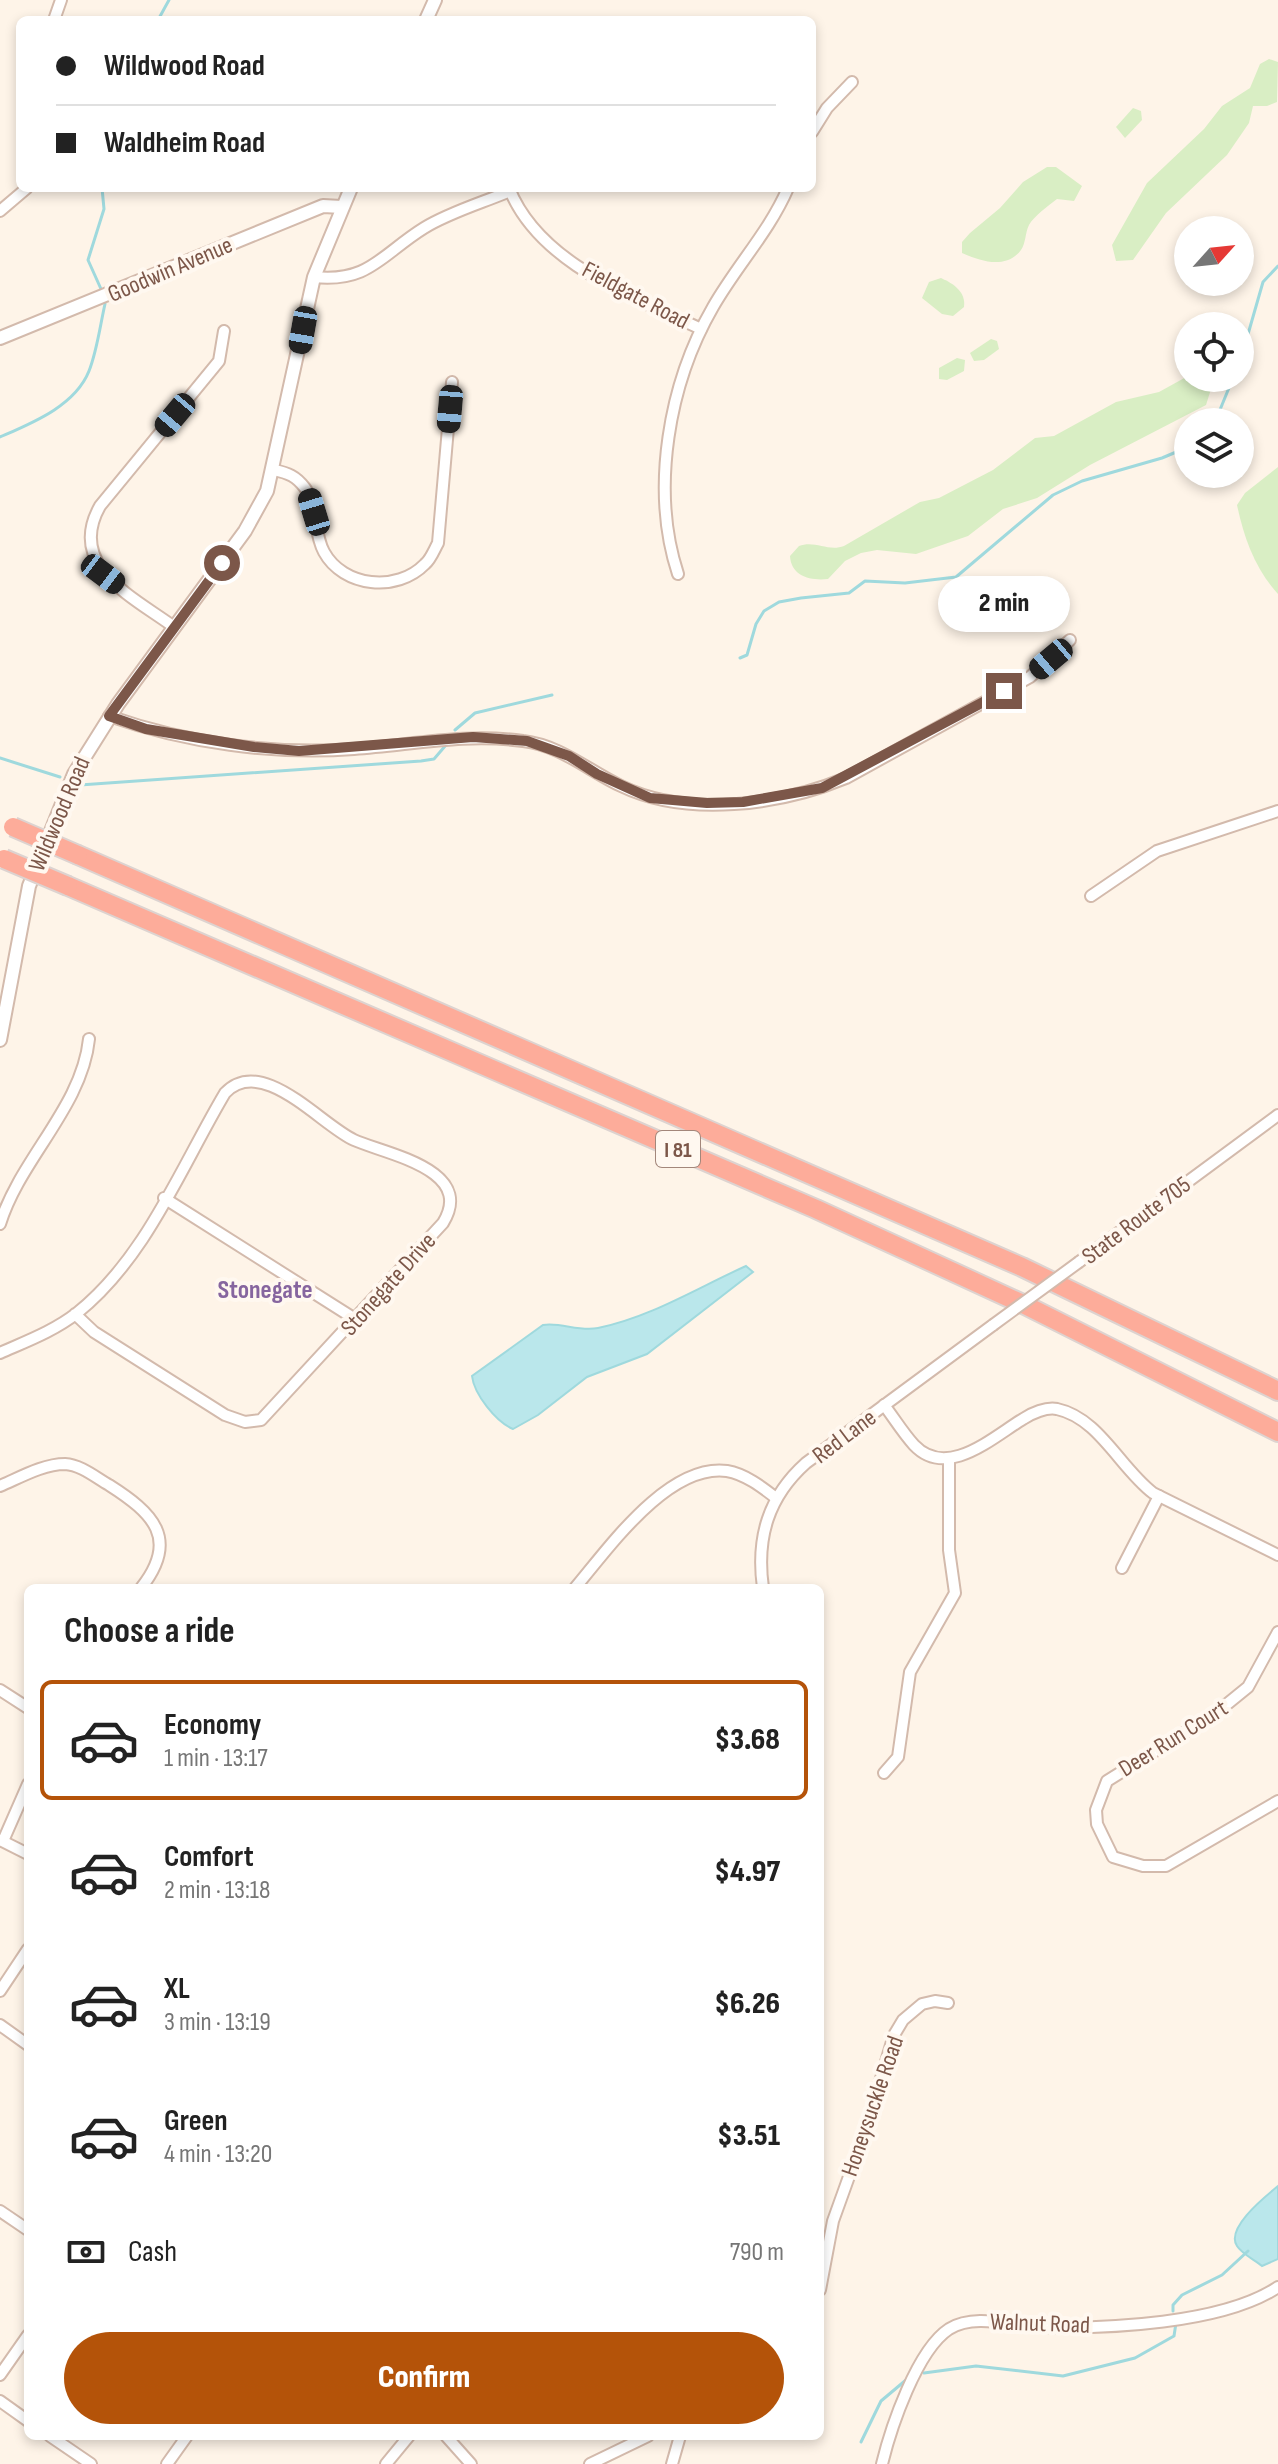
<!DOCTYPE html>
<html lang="en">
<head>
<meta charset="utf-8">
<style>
	:root { --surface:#fff; --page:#f2f2f2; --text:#222; --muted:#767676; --line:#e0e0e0; --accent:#b45309 }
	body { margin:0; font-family:"Sofia Sans Condensed",sans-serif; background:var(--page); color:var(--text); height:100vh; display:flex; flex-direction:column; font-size:30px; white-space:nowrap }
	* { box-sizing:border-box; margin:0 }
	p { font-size:26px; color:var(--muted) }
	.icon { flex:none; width:44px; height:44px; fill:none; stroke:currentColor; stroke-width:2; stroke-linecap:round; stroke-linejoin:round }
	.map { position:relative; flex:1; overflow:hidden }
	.details { position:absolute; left:24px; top:1584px; width:800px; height:856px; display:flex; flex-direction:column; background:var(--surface); border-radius:12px; box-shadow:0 4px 12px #0003 }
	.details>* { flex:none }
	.guide { position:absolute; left:16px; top:16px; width:800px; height:176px; border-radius:12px; box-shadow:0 4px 12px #0003; display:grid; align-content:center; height:176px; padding:0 40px; background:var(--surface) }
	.needle { width:52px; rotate:63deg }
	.controls { position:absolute; left:1174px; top:216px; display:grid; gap:16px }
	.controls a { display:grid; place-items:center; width:80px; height:80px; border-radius:50%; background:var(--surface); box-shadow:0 4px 12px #0003; font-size:40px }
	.end { position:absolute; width:36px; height:36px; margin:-18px; border:10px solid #7c5749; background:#fff; box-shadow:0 0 0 4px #fff }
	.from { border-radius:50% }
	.bubble { position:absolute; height:56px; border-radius:28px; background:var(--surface); box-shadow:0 4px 12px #0003; font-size:26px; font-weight:800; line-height:56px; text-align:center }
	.car { position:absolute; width:24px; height:48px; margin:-24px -12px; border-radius:10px; box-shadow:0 0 6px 2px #0007; background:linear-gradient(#222 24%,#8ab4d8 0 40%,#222 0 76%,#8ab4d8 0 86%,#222 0) }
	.guide b { display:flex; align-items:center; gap:28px; height:76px; font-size:30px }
	.guide b+b { border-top:2px solid var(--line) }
	.guide i { width:20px; height:20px; background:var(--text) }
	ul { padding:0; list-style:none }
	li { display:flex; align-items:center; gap:24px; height:120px; margin:0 16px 12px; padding:0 24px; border:4px solid transparent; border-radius:12px }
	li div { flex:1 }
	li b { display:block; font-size:30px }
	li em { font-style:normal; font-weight:800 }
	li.active { border-color:var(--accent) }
	li>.icon { width:72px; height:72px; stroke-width:1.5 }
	h2 { padding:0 40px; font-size:36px; line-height:96px }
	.pay { display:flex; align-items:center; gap:20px; height:88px; padding:0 40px; font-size:30px }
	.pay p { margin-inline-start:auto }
	.primary-button { display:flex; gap:16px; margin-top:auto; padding:16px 40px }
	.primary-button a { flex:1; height:92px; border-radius:48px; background:var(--accent); color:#fff; font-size:32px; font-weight:800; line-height:92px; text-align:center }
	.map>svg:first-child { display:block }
	.green { fill:#d9eec4 }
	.water { fill:#bae7eb; stroke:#9fd9dd; stroke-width:2 }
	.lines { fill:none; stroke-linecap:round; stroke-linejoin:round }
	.stream { stroke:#9fd9dd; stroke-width:3 }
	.minor-casing { stroke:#d3baac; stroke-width:14 }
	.tertiary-casing { stroke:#d3baac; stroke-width:16 }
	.motorway-casing { stroke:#ddd3d0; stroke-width:22 }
	.minor { stroke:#fff; stroke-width:10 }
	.tertiary { stroke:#fff; stroke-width:12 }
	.motorway { stroke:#fdac9a; stroke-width:18 }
	.minor-bridge-casing { stroke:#d3baac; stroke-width:14; stroke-linecap:butt }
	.motorway-bridge-casing { stroke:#ddd3d0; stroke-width:22; stroke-linecap:butt }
	.minor-bridge { stroke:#fff; stroke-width:10 }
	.motorway-bridge { stroke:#fdac9a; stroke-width:18 }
	.route { stroke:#7c5749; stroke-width:10 }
	.labels { text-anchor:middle; stroke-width:8; stroke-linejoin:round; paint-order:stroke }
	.shield { fill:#fff8f0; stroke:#a3877b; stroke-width:2 }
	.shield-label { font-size:22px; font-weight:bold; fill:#7c5749 }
	.street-label { font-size:24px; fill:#7c5749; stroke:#fff8f0 }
	.neighbourhood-label { font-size:26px; font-weight:bold; fill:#86659f; stroke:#fff8f0 }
</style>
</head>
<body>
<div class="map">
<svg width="1278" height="2464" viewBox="0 0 1278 2464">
	<rect width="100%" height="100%" fill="#fef4e8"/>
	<g class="green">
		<polygon points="1269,59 1278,62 1277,102 1267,106 1253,106 1249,123 1227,155 1166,213 1133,260 1116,261 1112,245 1147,183 1204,129 1222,106 1250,88 1260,64"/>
		<polygon points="1133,108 1141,111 1142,120 1125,138 1116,127"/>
		<path d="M1047,167H1056L1082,186L1074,201L1057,199C1048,206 1034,216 1029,225C1025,233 1026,243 1021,250C1006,270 980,261 962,253V242L970,233L1000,208L1023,182Z"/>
		<path d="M941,278C954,284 966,292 964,307L953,316L942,314L922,298L929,282Z"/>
		<polygon points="991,339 997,341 999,349 984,360 974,361 970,353"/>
		<polygon points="957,358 965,360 964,371 947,380 939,379 939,368"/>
		<path d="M1188,376L1206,378L1211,389L1206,405L1090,465L1037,498L1003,509L968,536L916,554L877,550L861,553L845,561L828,579C810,581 791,576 790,556L799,546C815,540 828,552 844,546L920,502L939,498L993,470L1035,438L1054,436L1116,402L1159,392Z"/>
		<path d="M1278,467V594C1255,569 1244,538 1237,505L1245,493Z"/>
	</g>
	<g class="water">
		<path d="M746,1266L753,1272L647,1354L587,1377L538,1415L513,1429C496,1422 474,1394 472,1376L543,1325C561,1322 579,1332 598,1328C651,1317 697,1288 746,1266Z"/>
		<path d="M1278,2186V2259L1262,2266C1255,2260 1242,2254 1237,2246C1225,2228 1266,2196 1278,2186Z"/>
	</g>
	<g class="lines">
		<g class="stream">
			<polyline points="158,20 169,0"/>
			<polyline points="101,289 88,260 104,209 102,188"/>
			<polyline points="1240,362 1263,282 1278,266"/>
			<polyline points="1215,422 1233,378"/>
			<path d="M0,437C32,423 75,406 89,371C97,351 100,326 105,304"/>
			<polyline points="740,658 747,655 756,624 764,611 779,602 801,598 849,593 865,581 905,583 956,577 1053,495 1082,481 1162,458 1188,447"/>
			<polyline points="455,730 475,713 552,695"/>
			<polyline points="0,758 60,777"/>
			<polyline points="80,785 421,761 434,759 446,745"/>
			<polyline points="1173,2311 1173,2305 1182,2295 1222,2275 1248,2251"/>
			<polyline points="924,2373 976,2366 1063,2376 1135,2358 1174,2336 1176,2323"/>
			<polyline points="861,2442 881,2401 906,2380"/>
		</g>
		<defs>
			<g id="minor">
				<polyline points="54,20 61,0"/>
				<polyline points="812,132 827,108 852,82"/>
				<path d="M509,188C539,264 634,297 701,329"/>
				<polyline points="0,211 27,188"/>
				<path d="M314,277C369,283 382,254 424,228C450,212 482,203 510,191"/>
				<path d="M274,470C288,473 296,476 305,488C318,506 313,532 324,552C343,587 397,593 425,564C431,559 434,550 438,543L452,382"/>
				<path d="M678,574C650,489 669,383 713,307C737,265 769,232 788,188"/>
				<path d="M174,627C133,597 66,566 100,506L219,361L224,331"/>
				<path d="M109,716C186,743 273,755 354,749C412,745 465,733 523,741C560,745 589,771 621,786C687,818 781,805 846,778L1030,677L1070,640"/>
				<polyline points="1091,896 1157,851 1278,811"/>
				<polyline points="164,1198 355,1319"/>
				<path d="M0,1224C20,1159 82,1107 89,1039"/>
				<polyline points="1079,1262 1278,1115"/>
				<path d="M0,1353C27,1341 54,1331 77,1313C146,1258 181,1167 225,1093C262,1054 321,1125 354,1140C385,1154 476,1169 443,1223L261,1420L245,1422L225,1415L94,1332L75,1314"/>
				<path d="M884,1405C894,1418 903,1433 914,1445C947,1480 993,1437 1023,1419C1032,1413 1046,1407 1057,1409C1099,1418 1120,1468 1153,1493L1278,1555"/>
				<path d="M0,1486C19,1478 43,1464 65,1464C81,1465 95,1477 109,1485C153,1513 180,1539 141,1588"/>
				<polyline points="1122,1568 1159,1496"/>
				<path d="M575,1588C608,1549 668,1463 727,1471C745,1474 762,1487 776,1498"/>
				<path d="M763,1588C756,1538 768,1497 806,1463L993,1325"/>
				<polyline points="1278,1632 1248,1687 1216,1713 1107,1781 1096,1810 1097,1824 1113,1857 1143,1866 1166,1866 1278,1801"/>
				<polyline points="0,1690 28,1708"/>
				<polyline points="884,1773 898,1757 910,1672 955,1593 949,1550 949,1459"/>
				<polyline points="0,1840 28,1854"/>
				<polyline points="3,1841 28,1784"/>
				<polyline points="0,1991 28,1949"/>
				<polyline points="0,2025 28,2045"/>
				<polyline points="0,2211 28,2230"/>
				<polyline points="820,2290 833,2221 865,2132 894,2035 903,2020 922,2004 935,2001 948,2003"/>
				<polyline points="0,2375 28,2335"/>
				<polyline points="0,2401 28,2421"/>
				<polyline points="50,2436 91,2464"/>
				<polyline points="446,2436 471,2464"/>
				<polyline points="167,2464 187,2436"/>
				<polyline points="386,2464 409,2436"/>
				<polyline points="590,2464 648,2436"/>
				<polyline points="672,2464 680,2436"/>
				<path d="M882,2464C891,2427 917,2350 949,2329C975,2313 1011,2326 1039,2327C1106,2329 1223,2324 1278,2287"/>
			</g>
			<g id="tertiary">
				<polyline points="426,20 435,0"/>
				<polyline points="0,338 323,206 342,207"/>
				<polyline points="0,1040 29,886 74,774 118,704 245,531 267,491 314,277 351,188"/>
			</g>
			<g id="motorway">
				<polyline points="78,855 1022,1267 1278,1391"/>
				<polyline points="68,886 816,1209 1025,1305 1278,1432"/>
			</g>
		</defs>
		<use href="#minor" class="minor-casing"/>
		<use href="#tertiary" class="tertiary-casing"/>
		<use href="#motorway" class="motorway-casing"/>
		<use href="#minor" class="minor"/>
		<use href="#tertiary" class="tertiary"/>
		<use href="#motorway" class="motorway"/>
		<defs>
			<polyline id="minor-bridge" points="993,1325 1079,1262"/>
			<g id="motorway-bridge">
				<polyline points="13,827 78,855"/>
				<polyline points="4,859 68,886"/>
			</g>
		</defs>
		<use href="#minor-bridge" class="minor-bridge-casing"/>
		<use href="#motorway-bridge" class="motorway-bridge-casing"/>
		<use href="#minor-bridge" class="minor-bridge"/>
		<use href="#motorway-bridge" class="motorway-bridge"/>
	</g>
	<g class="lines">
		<polyline class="route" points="222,563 109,716 146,729 254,747 299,751 473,737 527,741 569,756 597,774 650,798 707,803 743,802 822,788 1004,691"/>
	</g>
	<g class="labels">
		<rect class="shield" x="656" y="1131" width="44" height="36" rx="6"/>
		<g class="shield-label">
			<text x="678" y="1157">I 81</text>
		</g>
		<g class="street-label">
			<text transform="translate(170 269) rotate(-23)" y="8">Goodwin Avenue</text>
			<text transform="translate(636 295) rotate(28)" y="8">Fieldgate Road</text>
			<text transform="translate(59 814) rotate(-67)" y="8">Wildwood Road</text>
			<text transform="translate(1136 1220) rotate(-37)" y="8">State Route 705</text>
			<text transform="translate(388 1284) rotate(-48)" y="8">Stonegate Drive</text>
			<text transform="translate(844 1436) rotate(-37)" y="8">Red Lane</text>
			<text transform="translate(1173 1738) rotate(-32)" y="8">Deer Run Court</text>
			<text transform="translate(872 2106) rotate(-71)" y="8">Honeysuckle Road</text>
			<text transform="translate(1040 2323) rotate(2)" y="8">Walnut Road</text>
		</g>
		<g class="neighbourhood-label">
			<text x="265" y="1298">Stonegate</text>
		</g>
	</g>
</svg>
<div class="controls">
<a><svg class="needle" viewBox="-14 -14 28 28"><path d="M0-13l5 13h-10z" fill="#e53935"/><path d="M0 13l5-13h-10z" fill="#767676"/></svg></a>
<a><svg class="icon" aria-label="locate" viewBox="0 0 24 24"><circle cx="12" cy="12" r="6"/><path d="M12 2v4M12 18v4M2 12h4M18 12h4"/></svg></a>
<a><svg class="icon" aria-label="layers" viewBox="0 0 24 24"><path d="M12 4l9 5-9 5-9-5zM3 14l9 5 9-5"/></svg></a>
</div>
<i class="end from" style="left:222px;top:563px"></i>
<i class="end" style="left:1004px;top:691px"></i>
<div class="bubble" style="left:938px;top:576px;width:132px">2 min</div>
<i class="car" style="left:303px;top:330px;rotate:190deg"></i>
<i class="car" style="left:450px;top:409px;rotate:185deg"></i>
<i class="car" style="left:175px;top:415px;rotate:220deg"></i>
<i class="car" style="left:314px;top:512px;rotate:343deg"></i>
<i class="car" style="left:103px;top:574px;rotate:127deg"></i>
<i class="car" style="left:1051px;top:659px;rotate:230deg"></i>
<div class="guide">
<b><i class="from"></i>Wildwood Road</b>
<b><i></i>Waldheim Road</b>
</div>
<section class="details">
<h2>Choose a ride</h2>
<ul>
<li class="active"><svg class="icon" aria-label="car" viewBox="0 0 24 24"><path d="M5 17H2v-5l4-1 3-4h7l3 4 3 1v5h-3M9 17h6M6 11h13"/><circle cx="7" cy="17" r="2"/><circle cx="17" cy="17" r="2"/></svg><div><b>Economy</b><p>1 min · 13:17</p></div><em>$3.68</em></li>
<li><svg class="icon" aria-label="car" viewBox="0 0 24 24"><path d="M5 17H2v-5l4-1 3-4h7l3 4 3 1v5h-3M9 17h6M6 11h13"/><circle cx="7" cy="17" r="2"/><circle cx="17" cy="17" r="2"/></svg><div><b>Comfort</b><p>2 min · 13:18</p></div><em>$4.97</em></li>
<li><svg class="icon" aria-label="car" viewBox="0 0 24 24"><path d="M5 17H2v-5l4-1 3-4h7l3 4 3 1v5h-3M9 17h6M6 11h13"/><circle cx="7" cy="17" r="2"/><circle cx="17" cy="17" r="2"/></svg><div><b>XL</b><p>3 min · 13:19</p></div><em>$6.26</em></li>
<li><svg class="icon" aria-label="car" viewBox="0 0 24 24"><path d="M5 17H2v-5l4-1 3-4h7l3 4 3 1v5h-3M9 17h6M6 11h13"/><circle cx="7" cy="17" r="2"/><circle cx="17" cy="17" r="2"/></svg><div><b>Green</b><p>4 min · 13:20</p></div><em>$3.51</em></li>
</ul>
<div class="pay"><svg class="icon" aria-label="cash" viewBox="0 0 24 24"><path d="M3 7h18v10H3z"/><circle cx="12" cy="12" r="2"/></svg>Cash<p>790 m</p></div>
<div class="primary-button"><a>Confirm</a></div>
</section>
</div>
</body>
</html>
